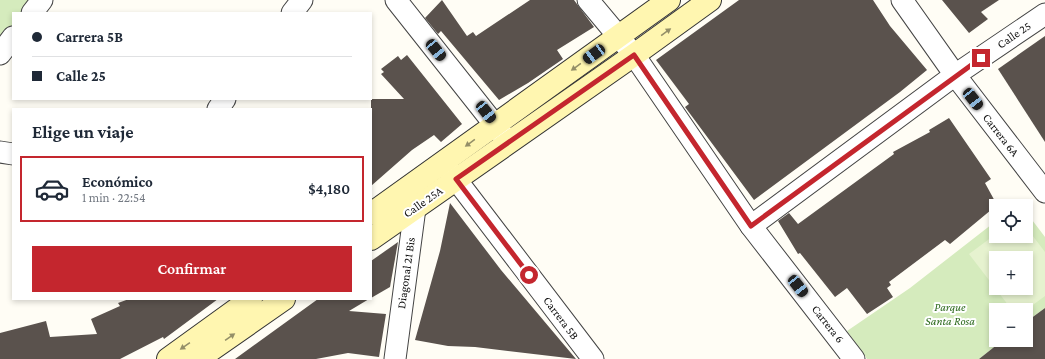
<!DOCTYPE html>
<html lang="es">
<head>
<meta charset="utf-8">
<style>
	:root { --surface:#fff; --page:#f6f6f7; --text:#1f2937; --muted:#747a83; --line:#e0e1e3; --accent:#c4262e }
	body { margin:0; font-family:"Crimson Pro",serif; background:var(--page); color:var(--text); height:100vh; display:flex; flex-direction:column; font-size:15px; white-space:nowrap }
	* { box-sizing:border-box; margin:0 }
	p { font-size:13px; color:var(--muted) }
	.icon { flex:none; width:22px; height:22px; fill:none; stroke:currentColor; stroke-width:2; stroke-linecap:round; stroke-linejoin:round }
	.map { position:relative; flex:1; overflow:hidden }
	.panel { position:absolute; left:12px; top:108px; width:360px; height:192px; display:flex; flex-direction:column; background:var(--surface); border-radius:0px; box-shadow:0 2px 6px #0003 }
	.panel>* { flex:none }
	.hud { position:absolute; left:12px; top:12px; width:360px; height:88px; border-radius:0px; box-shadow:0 2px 6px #0003; display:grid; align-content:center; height:88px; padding:0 20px; background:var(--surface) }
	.fabs { position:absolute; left:989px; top:199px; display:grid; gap:8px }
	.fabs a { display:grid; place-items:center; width:44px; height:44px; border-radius:0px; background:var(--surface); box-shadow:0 2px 6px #0003; font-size:20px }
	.end { position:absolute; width:18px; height:18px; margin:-9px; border:5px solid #c4262e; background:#fff; box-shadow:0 0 0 2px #fff }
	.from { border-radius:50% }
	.car { position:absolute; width:12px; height:24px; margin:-12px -6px; border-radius:5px; box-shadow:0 0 3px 1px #0007; background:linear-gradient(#222 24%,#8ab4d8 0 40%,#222 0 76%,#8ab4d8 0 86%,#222 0) }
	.hud b { display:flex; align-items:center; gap:14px; height:38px; font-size:15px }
	.hud b+b { border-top:1px solid var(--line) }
	.hud i { width:10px; height:10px; background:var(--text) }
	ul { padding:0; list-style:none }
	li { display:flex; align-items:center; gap:12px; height:66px; margin:0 8px 6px; padding:0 12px; border:2px solid transparent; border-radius:0px }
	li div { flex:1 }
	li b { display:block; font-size:15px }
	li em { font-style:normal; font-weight:600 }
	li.on { border-color:var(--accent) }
	li>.icon { width:36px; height:36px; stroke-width:1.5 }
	h2 { padding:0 20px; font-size:18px; line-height:48px }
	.button { display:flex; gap:8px; margin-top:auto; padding:8px 20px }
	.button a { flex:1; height:46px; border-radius:0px; background:var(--accent); color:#fff; font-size:16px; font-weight:600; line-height:46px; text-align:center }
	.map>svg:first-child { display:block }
	.green { fill:#d5ebbd; fill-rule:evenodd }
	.pitch { fill:#e6f2cf; fill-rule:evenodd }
	.building { fill:#5a524d }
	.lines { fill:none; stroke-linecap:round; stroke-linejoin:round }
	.street-casing { stroke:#444; stroke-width:23 }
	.secondary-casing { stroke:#333; stroke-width:24 }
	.street { stroke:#fff; stroke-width:21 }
	.secondary { stroke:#fff6b0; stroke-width:22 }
	.oneway { fill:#948f68 }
	.route { stroke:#c4262e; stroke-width:5 }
	.labels { text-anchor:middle; stroke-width:4; stroke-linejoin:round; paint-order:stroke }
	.street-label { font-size:12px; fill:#111; stroke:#fff }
	.park-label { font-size:12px; font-style:italic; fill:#2f6b1f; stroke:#fff }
</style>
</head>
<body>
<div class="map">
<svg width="1045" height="359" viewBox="0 0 1045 359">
	<rect width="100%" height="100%" fill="#fffdf5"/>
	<g class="green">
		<polygon points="0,0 32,0 21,13 13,13 13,24 0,40"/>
		<path d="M1026,212L1045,237V308L1026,322V310H996V340H1003L979,359H867L847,331L910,288L996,221V236H1026ZM996,258H1026V288H996Z"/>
	</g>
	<path class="pitch" d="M1026,227L1045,252V296L1026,310H1012L969,254L996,234V236H1026ZM996,258H1026V288H996Z"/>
	<g class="building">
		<polygon points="442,0 467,36 473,32 476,36 530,0 574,0 594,27 557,50 563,59 528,83 499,100 441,31 438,34 425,18"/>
		<polygon points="739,0 873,0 890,26 927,70 900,92 754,200 685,107 689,104 656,60"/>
		<polygon points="942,0 999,0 981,12 988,19 969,33"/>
		<polygon points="1045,36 1045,142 998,69"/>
		<polygon points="407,55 462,124 441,142 434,135 412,150 371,186 371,99 404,99 381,74 384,72 381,69 398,56 401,60"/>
		<polygon points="949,118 991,179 985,183 997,205 950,244 945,240 889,282 891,285 887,288 893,297 867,314 847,288 835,297 800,253 798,254 778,221 789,213 798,224 894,154 893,152 930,132 929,130"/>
		<polygon points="450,203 501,270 576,359 475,347 448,346 415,340 440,251"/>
		<polygon points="398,242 390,287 371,298 371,261"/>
		<polygon points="129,299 218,299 164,339 163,337 120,359 0,359 0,333 46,321 50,337 97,334 91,319 120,306 118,303"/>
		<polygon points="318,299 369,299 349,311 386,314 379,357 348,353 316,359 235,359"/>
		<polygon points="1045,308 1045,359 979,359 1003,340 1026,340 1026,322"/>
	</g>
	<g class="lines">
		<defs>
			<g id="street">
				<polyline points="396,0 506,139"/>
				<polyline points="588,0 634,55 751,226 854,359"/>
				<polyline points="902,0 955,75 1045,192"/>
				<polyline points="32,13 42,0"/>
				<polyline points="292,13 302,0"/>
				<polyline points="0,54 13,37"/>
				<polyline points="218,109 225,99"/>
				<polyline points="0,152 13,154"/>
				<polyline points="445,165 593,359"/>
				<polyline points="751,226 955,75 1045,14"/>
				<polyline points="395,359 415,208 407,198"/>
			</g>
			<g id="secondary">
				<polyline points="371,214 669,0"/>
				<polyline points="371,239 634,55 710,0"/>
				<polyline points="168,359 251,299"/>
				<polyline points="198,359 284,299"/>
			</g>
		</defs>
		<use href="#street" class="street-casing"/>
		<use href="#secondary" class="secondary-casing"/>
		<use href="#street" class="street"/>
		<use href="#secondary" class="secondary"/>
	</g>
	<defs><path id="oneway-solid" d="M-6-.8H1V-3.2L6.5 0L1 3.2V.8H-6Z"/></defs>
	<g class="oneway">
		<use href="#oneway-solid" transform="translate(666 32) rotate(-36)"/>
		<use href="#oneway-solid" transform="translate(576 67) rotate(144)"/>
		<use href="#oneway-solid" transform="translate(470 143) rotate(144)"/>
		<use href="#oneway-solid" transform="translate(230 337) rotate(-35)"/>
		<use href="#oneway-solid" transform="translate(185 346) rotate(145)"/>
	</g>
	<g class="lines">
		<polyline class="route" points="529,275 456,179 634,55 751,226 981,58"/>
	</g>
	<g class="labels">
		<g class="street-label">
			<text transform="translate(1014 35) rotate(-34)" y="4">Calle 25</text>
			<text transform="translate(1001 135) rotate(52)" y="4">Carrera 6A</text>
			<text transform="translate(423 202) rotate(-35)" y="4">Calle 25A</text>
			<text transform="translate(406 273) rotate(-82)" y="4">Diagonal 21 Bis</text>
			<text transform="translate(561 318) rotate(53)" y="4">Carrera 5B</text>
			<text transform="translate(828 324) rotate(52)" y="4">Carrera 6</text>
		</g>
		<g class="park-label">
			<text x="950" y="311">Parque<tspan x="950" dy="14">Santa Rosa</tspan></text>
		</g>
	</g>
</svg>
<div class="fabs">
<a><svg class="icon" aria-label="locate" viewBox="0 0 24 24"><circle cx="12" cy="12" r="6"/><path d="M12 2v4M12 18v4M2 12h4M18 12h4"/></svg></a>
<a>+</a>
<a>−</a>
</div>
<i class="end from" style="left:529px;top:275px"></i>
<i class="end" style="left:981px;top:58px"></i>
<i class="car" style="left:436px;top:50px;rotate:141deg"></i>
<i class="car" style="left:594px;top:54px;rotate:234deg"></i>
<i class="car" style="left:973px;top:99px;rotate:142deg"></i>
<i class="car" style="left:486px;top:112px;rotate:142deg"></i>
<i class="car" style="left:798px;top:286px;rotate:142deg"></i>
<div class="hud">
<b><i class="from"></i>Carrera 5B</b>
<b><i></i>Calle 25</b>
</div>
<section class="panel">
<h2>Elige un viaje</h2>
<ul>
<li class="on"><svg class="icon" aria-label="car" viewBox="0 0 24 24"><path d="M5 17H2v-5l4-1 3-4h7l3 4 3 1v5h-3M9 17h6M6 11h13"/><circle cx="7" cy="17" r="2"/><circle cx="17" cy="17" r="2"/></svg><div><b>Económico</b><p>1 min · 22:54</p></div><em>$4,180</em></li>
</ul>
<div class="button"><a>Confirmar</a></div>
</section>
</div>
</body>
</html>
